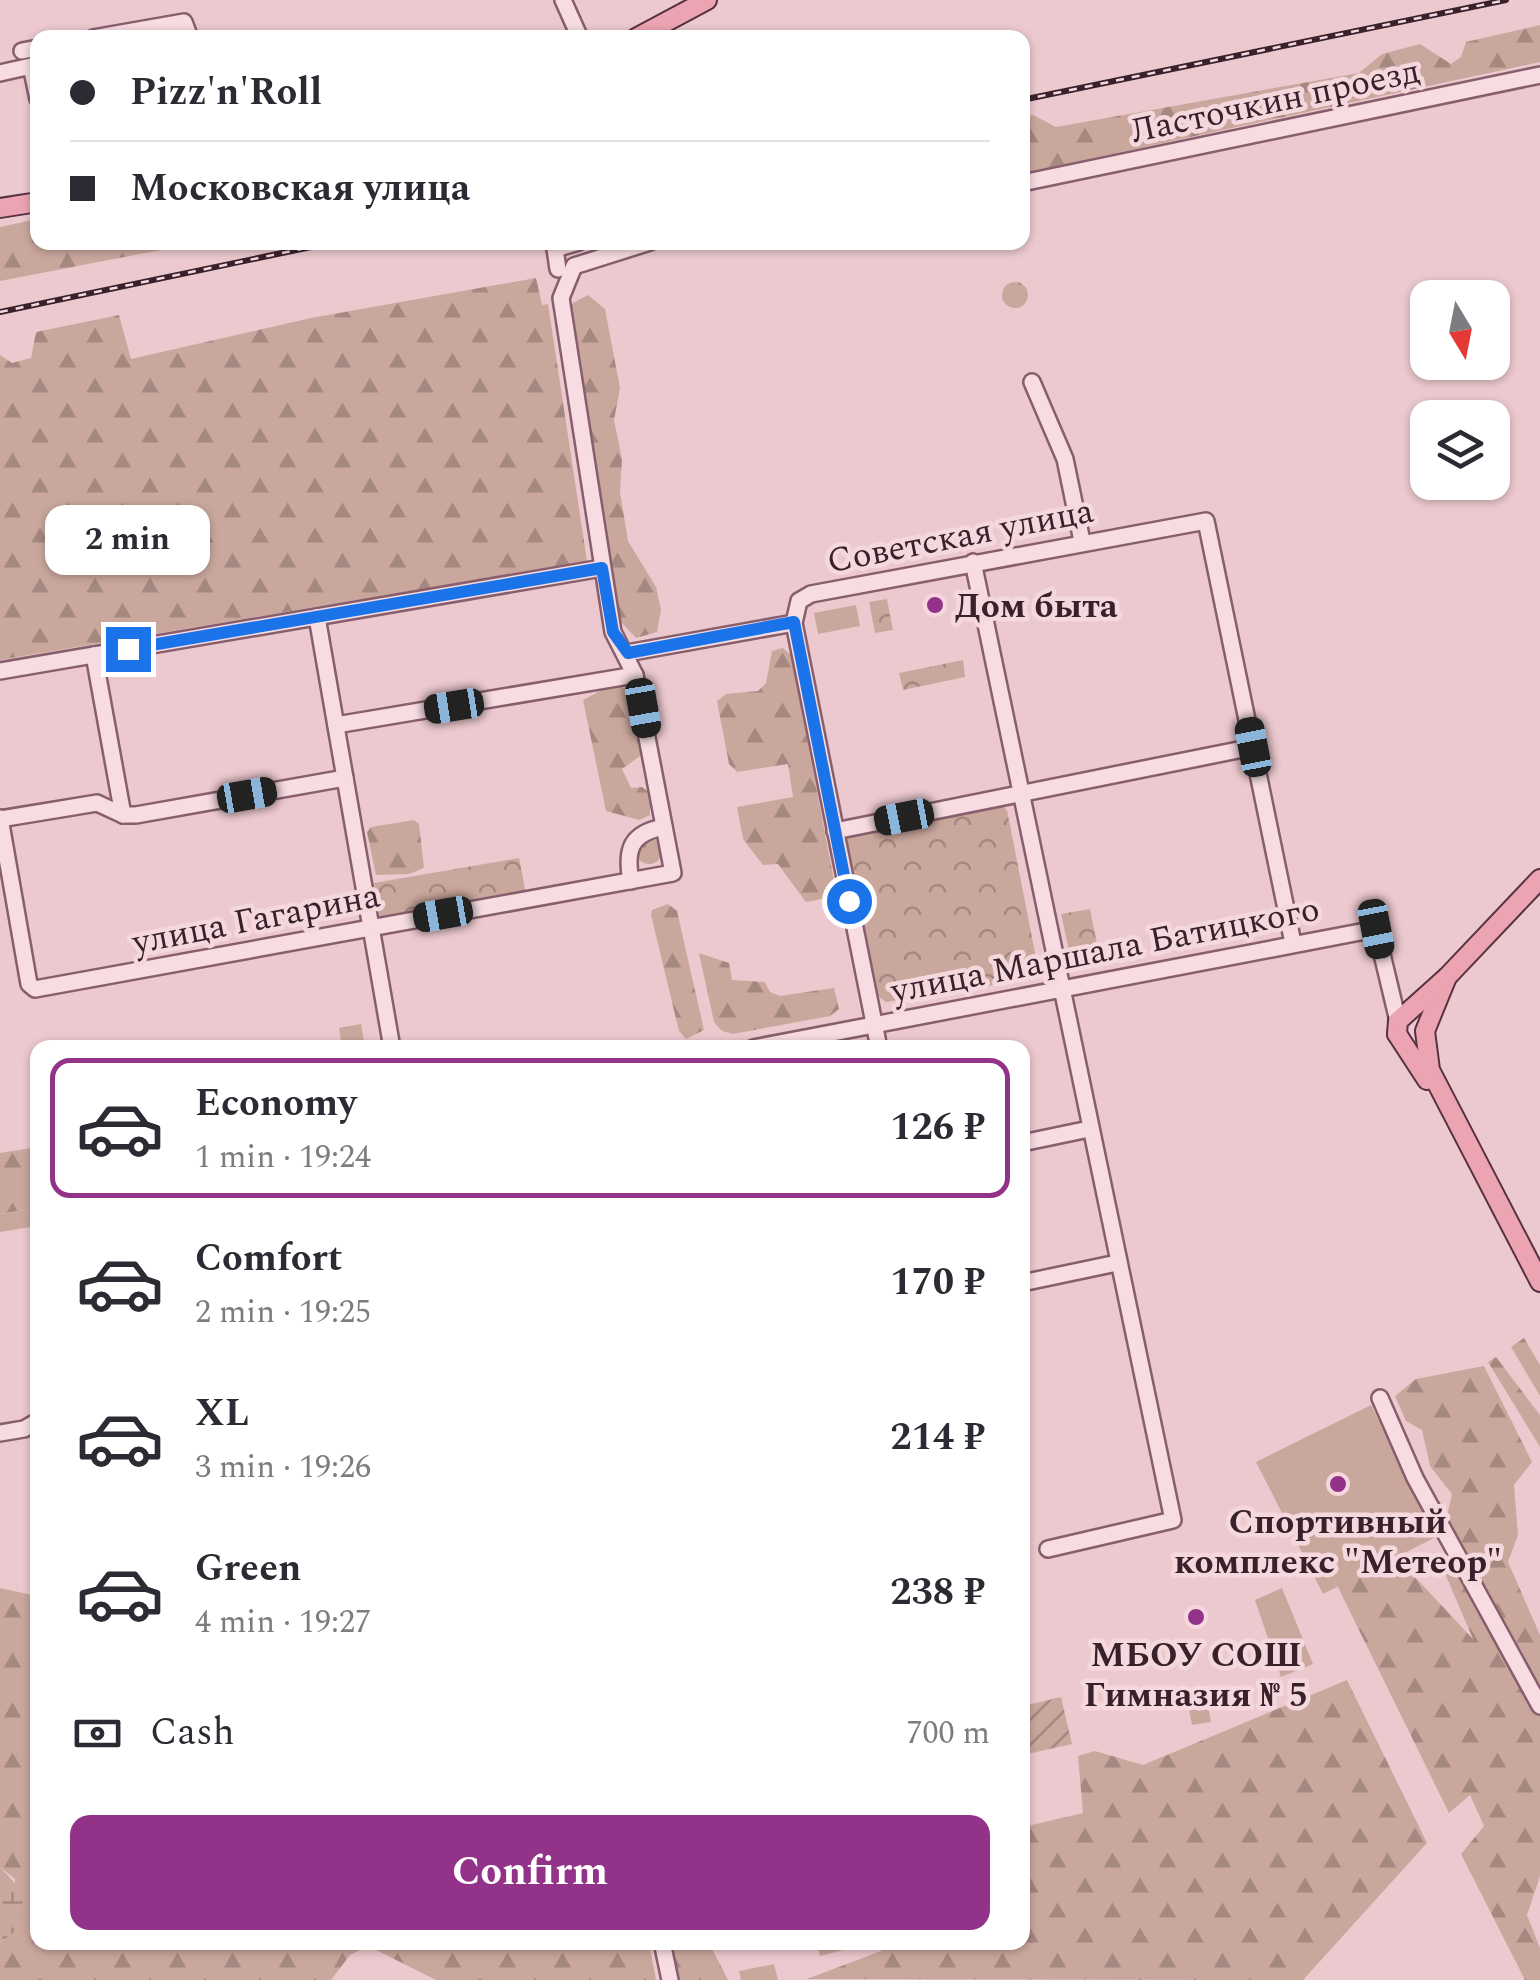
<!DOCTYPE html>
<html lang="en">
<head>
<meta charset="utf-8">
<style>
	:root { --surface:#fff; --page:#f2f2f3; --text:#2b2b33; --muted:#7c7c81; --line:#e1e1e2; --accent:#933289 }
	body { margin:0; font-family:Spectral,serif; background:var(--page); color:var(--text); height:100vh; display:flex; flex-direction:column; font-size:38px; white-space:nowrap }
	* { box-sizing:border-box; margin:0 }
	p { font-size:32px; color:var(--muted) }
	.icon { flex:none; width:55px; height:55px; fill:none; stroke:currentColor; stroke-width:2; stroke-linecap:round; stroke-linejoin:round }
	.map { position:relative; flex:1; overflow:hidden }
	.side { position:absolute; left:30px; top:1040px; width:1000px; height:910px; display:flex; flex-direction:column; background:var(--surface); border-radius:20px; box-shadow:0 2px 8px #0004 }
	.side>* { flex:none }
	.hud { position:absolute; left:30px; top:30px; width:1000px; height:220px; border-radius:20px; box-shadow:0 2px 8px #0004; display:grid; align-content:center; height:220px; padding:0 40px; background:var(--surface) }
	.needle { width:65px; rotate:170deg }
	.buttons { position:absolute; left:1410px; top:280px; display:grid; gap:20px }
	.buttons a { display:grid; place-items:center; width:100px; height:100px; border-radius:20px; background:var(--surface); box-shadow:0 2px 8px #0004; font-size:50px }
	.end { position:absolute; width:45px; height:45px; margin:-22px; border:12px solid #1a73e8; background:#fff; box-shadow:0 0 0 5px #fff }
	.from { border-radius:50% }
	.bubble { position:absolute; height:70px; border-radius:20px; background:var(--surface); box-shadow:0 2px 8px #0004; font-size:32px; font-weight:700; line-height:70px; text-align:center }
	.car { position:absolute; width:30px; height:60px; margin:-30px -15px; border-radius:12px; box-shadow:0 0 8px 2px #0007; background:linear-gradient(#222 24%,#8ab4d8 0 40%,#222 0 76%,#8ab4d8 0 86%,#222 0) }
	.hud b { display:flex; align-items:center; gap:35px; height:95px; font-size:38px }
	.hud b+b { border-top:2px solid var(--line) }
	.hud i { width:25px; height:25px; background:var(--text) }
	ul { padding:18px 0 0; list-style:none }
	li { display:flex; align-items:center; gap:30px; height:140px; margin:0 20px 15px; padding:0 20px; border:5px solid transparent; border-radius:20px }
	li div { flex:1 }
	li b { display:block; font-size:38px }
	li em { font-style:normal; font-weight:700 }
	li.current { border-color:var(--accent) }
	li>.icon { width:90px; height:90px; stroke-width:1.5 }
	.pay { display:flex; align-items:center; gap:25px; height:110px; padding:0 40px; font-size:38px }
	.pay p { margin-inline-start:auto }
	.action { display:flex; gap:20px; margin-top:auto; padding:20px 40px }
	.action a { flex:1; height:115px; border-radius:20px; background:var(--accent); color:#fff; font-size:40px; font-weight:700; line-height:115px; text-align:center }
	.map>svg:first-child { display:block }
	.forest { fill:url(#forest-firs) }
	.wetland { fill:url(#wetland-marsh) }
	.park { fill:url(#park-crowns) }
	.garden { fill:url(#garden-furrows) }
	.pitch { fill:#caa79d }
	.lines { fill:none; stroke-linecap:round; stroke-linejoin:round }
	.minor-casing { stroke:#885e6d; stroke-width:20 }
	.major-casing { stroke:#563241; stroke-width:22 }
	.minor { stroke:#f7dce1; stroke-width:15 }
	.major { stroke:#eca4b2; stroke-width:18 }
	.rail-casing { stroke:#39212b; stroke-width:6 }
	.rail { stroke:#f4d8dd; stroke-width:2.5; stroke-dasharray:8; stroke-linecap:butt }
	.route { stroke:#1a73e8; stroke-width:12 }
	.poi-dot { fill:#933289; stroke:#f4d8dd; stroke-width:4 }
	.labels { text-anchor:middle; stroke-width:9; stroke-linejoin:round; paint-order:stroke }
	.street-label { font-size:35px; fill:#39212b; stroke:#f4d8dd }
	.poi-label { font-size:35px; font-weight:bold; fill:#39212b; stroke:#f4d8dd }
</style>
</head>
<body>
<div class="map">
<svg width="1540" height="1980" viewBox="0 0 1540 1980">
	<defs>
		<pattern id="forest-firs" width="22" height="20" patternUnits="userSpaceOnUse" patternTransform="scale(2.5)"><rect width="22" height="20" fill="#caa79d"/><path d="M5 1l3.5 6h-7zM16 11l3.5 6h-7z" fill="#a58880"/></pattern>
		<pattern id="wetland-marsh" width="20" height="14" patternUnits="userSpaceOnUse" patternTransform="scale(2.5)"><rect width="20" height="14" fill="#caa79d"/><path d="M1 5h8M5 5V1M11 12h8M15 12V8" fill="none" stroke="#a58880"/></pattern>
		<pattern id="park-crowns" width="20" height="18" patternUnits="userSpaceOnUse" patternTransform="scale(2.5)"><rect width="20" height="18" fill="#caa79d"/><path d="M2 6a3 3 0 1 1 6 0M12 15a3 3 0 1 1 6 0" fill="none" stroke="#a58880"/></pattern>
		<pattern id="garden-furrows" width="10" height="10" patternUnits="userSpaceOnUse" patternTransform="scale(2.5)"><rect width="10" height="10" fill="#caa79d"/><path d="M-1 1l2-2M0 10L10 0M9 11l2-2" fill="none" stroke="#a58880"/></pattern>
	</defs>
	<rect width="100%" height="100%" fill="#ecc9cf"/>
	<g class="forest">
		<polygon points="1540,25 1540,62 1023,173 1023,117 1033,115 1056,127 1359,73 1382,54 1420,44 1451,64 1461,57 1466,42"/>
		<polygon points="37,219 38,242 197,243 0,281 0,227"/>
		<polygon points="536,278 542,305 548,304 587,561 0,660 0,355 12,363 31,358 36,332 119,315 131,359 311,318"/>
		<polygon points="588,295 605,309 620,388 614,420 622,459 620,492 628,541 656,587 661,610 657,632 636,638 621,622 569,305"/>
		<polygon points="783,648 791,655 837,896 806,902 778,864 763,865 743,839 737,807 793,797 788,764 737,772 729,764 717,701 726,694 758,691 766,683 772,651"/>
		<path d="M613,684C633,688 634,701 639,719L633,727L643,745L640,756L622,769L631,788L642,787L650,793V815L639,820L606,811L583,700Z"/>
		<polygon points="414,820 419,824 424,868 409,874 376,875 367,832 371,827"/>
		<polygon points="668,904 677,911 704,1030 686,1039 679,1031 651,915 652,910"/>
		<polygon points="699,953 729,963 732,980 765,982 770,992 780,996 834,988 839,1009 830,1016 733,1034 722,1031 714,1022"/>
		<polygon points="37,1147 37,1208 0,1214 0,1153"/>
		<polygon points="1524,1338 1540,1365 1540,1396 1511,1347"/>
		<polygon points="1496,1357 1540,1415 1540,1447 1488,1362"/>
		<polygon points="1484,1366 1532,1462 1514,1485 1518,1535 1508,1562 1540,1635 1540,1876 1527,1915 1540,1948 1540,1980 1525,1980 1461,1854 1484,1826 1470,1795 1449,1813 1330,1571 1372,1569 1399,1560 1473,1639 1444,1571 1482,1589 1447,1516 1452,1494 1430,1466 1422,1430 1406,1421 1395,1396 1416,1379"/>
		<polygon points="0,1588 37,1596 38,1942 649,1943 656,1980 436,1980 368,1946 350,1955 331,1980 0,1980 0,1943 18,1929 15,1879 0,1867"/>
		<polygon points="1347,1680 1427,1843 1303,1980 807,1979 881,1951 888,1943 1022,1942 1023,1827 1083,1813 1078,1756 1095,1751 1143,1765"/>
		<polygon points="671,1943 709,1943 728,1980 677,1980"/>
	</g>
	<polygon class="wetland" points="0,1867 25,1894 18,1929 0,1943"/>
	<g class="park">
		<circle cx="1015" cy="295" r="13"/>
		<polygon points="887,599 893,630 875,633 869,602"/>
		<polygon points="963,660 965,677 903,690 899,673"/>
		<polygon points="1002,805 1007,810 1039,973 1033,979 886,1002 876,995 845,848 848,837"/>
		<circle cx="649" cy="851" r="13"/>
		<polygon points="519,858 526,894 380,919 374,883"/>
		<polygon points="1090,909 1097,944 1069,950 1061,914"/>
		<polygon points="361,1024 365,1047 342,1047 339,1028"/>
		<polygon points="874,1942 820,1956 817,1943 817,1942"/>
	</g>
	<polygon class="garden" points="1061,1697 1072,1744 1023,1755 1023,1706"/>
	<g class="pitch">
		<polygon points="856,605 860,626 818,634 814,613"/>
		<polygon points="37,1208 37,1226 0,1232 0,1214"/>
		<polygon points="1371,1405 1436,1537 1323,1594 1256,1462"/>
		<polygon points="1282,1588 1313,1664 1281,1677 1255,1600"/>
		<polygon points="1204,1686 1211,1722 1192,1725 1185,1690"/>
		<polygon points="774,1964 778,1980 741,1980 739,1971"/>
	</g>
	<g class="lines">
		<defs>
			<g id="minor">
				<polyline points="563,0 580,38"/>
				<polyline points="93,38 184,22 190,38"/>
				<polyline points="22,51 38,48"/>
				<polyline points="0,73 31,66 38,99"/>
				<polyline points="1022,183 1540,75"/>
				<polyline points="558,269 555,249 579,242"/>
				<polyline points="1032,382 1065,459 1082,541"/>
				<polyline points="973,562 1173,1520 1048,1549"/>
				<polyline points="317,617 392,1048"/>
				<polyline points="627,653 794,623"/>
				<polyline points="94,655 123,815"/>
				<polyline points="0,671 602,568"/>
				<polyline points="336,725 635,675"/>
				<polyline points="0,818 29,984 35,989 673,873 635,675 613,632 561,298 574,266 650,242"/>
				<polyline points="0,819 97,803 123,815 136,815 345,778"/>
				<polyline points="835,831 1253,747"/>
				<path d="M631,881C625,849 631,833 664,827"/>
				<polyline points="753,1048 1376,929 1398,1021"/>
				<polyline points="879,1048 794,623 799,601 811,594 1206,521 1293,943"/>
				<polyline points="1022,1143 1089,1129"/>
				<polyline points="1022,1283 1117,1263"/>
				<polyline points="1380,1398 1415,1478 1540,1706"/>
				<polyline points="0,1433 24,1429 38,1421"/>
				<polyline points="662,1942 670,1980"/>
			</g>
			<g id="major">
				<polyline points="636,38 707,0"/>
				<polyline points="0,208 38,202"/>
				<polyline points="1447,977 1425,1031 1430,1070 1540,1282"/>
				<polyline points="1397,1034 1398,1021 1447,977 1540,879"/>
				<polyline points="1397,1034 1427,1080"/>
			</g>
		</defs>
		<use href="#minor" class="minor-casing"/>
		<use href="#major" class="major-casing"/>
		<use href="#minor" class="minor"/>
		<use href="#major" class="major"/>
		<defs>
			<g id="rail">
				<polyline points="1022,100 1506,0"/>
				<polyline points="0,312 335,242"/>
			</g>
		</defs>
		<use href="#rail" class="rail-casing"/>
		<use href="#rail" class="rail"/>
	</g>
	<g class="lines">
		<polyline class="route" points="128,649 602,568 613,632 628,653 794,622 849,901"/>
	</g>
	<g class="poi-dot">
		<circle cx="935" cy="605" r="10"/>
		<circle cx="1338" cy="1484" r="10"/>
		<circle cx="1196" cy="1617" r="10"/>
	</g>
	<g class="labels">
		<g class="street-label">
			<text transform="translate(1275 100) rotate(-12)" y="12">Ласточкин проезд</text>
			<text transform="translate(960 535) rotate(-11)" y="12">Советская улица</text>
			<text transform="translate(256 918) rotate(-11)" y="12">улица Гагарина</text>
			<text transform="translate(1105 949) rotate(-11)" y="12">улица Маршала Батицкого</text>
		</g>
		<g class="poi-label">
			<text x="955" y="617" text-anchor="start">Дом быта</text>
			<text x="1338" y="1533">Спортивный<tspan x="1338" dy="40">комплекс "Метеор"</tspan></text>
			<text x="1196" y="1666">МБОУ СОШ<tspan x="1196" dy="40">Гимназия № 5</tspan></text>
		</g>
	</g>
</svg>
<div class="buttons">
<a><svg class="needle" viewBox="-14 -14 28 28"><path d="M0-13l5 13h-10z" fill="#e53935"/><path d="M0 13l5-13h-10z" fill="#7c7c81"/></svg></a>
<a><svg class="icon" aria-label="layers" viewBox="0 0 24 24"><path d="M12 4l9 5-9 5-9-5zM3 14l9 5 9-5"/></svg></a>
</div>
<i class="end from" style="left:849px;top:901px"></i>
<i class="end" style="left:128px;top:649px"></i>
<div class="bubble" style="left:45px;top:505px;width:165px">2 min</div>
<i class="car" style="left:454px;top:706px;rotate:261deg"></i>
<i class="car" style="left:643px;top:708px;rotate:170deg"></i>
<i class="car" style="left:1253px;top:747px;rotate:349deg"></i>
<i class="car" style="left:247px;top:795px;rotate:80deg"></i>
<i class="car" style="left:904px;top:817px;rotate:259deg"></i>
<i class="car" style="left:443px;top:914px;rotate:260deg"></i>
<i class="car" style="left:1376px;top:929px;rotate:169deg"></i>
<div class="hud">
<b><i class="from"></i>Pizz'n'Roll</b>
<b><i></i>Московская улица</b>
</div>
<section class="side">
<ul>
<li class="current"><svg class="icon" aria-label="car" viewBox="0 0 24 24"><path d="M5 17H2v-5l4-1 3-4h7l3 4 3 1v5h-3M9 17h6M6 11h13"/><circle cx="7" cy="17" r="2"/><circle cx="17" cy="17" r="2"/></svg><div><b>Economy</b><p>1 min · 19:24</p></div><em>126 ₽</em></li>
<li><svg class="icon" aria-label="car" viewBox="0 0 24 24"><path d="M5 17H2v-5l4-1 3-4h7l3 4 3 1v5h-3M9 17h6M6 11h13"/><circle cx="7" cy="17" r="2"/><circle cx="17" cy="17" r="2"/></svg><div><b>Comfort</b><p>2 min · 19:25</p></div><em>170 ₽</em></li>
<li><svg class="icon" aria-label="car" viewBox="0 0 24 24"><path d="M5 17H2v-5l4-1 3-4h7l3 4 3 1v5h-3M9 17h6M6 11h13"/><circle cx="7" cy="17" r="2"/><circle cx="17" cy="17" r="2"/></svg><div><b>XL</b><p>3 min · 19:26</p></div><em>214 ₽</em></li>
<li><svg class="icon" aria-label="car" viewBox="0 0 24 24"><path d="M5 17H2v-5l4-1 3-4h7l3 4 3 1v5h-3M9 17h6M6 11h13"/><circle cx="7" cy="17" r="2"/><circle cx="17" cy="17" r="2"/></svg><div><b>Green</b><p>4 min · 19:27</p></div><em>238 ₽</em></li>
</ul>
<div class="pay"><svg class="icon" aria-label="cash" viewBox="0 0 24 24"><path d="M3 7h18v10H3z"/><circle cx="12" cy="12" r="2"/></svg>Cash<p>700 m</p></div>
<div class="action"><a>Confirm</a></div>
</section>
</div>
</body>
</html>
